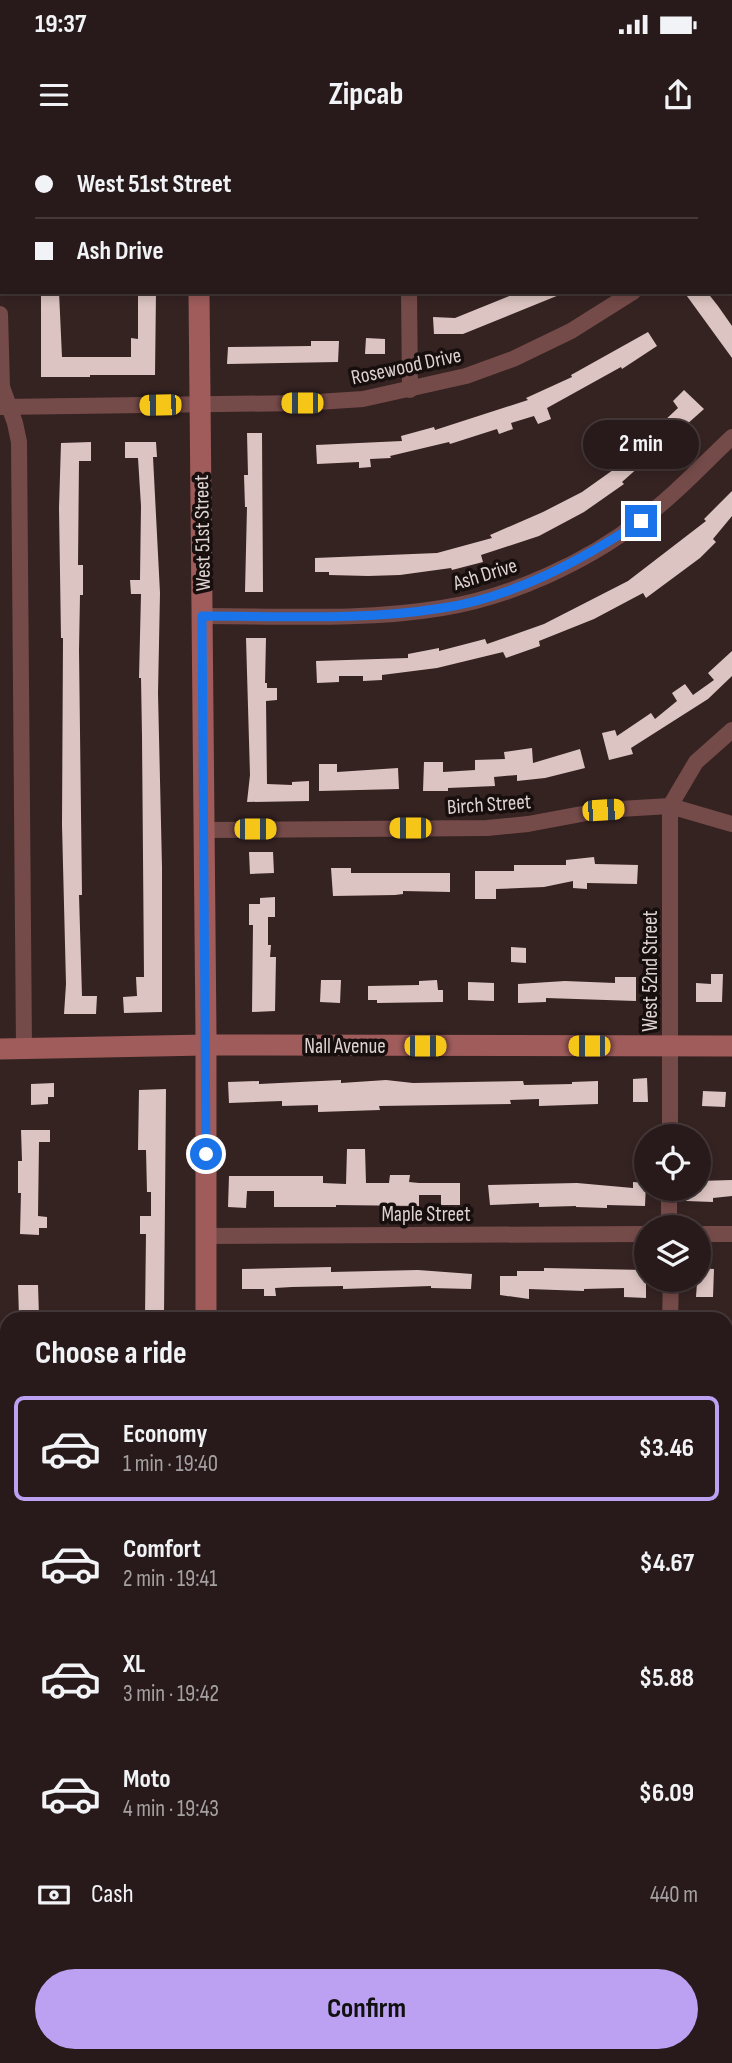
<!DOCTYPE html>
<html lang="en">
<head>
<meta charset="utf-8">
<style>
	:root { --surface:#281a1a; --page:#302323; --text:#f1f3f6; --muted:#a5a1a2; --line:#443839; --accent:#bca0f2 }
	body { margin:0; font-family:"Sofia Sans Condensed",sans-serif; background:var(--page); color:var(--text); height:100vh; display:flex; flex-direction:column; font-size:26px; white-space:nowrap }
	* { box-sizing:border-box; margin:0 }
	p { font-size:23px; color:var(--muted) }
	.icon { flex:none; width:38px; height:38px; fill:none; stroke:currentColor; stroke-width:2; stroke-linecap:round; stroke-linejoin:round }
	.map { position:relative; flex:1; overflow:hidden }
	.details { position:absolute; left:0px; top:1172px; width:733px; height:751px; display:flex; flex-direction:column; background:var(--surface); border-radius:21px 21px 0 0; box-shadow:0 4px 10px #0003,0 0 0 2px var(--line) }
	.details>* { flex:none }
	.hud { position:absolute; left:0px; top:0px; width:733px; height:154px; box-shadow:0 4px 10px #0003,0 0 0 2px var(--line); display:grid; align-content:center; height:154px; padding:0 35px; background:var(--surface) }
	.tools { position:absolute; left:634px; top:984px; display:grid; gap:14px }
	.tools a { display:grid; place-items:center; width:77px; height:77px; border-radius:50%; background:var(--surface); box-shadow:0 4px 10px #0003,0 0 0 2px var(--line); font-size:35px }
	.end { position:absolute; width:32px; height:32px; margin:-16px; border:9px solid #1a73e8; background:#fff; box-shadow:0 0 0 4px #fff }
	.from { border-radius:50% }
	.bubble { position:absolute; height:49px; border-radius:24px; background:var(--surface); box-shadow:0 4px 10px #0003,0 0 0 2px var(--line); font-size:23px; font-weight:700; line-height:49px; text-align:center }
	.car { position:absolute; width:21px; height:42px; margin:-21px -10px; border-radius:9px; box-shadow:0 0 5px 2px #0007; background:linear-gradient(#f5c518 24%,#345 0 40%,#f5c518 0 76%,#345 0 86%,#f5c518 0) }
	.hud b { display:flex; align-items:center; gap:24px; height:66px; font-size:26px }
	.hud b+b { border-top:2px solid var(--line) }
	.hud i { width:18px; height:18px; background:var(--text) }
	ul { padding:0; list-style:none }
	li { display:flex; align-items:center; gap:21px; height:105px; margin:0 14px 10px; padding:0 21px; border:4px solid transparent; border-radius:10px }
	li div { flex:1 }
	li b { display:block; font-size:26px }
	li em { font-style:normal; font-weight:700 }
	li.active { border-color:var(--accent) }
	li>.icon { width:63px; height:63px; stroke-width:1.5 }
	h2 { padding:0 35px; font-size:32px; line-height:84px }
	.pay { display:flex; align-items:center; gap:18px; height:77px; padding:0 35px; font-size:26px }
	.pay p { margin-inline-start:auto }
	.button { display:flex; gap:14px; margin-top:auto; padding:14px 35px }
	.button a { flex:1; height:80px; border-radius:42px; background:var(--accent); color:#111; font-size:28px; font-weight:700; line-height:80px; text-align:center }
	.status { display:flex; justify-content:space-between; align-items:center; height:49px; padding:0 35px; background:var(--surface); direction:ltr }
	.status svg { height:19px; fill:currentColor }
	header { display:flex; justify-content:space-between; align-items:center; height:91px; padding:0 35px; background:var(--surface); font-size:32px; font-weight:700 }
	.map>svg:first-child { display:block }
	.green { fill:#2c442f }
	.building { fill:#dcc4c2 }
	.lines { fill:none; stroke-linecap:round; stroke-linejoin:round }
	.path { stroke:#847574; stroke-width:2.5; stroke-dasharray:7 3.5; stroke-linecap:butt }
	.street { stroke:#754b49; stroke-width:16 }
	.secondary { stroke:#9f5c5b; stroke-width:21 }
	.route { stroke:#1a73e8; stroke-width:9 }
	.labels { text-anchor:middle; stroke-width:7; stroke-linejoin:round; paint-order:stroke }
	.street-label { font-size:21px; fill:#dfd3d2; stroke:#170f0e }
</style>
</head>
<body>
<div class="status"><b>19:37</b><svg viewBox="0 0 49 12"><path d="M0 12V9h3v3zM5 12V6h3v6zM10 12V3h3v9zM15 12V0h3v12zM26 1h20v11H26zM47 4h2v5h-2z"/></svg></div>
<header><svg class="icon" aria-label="menu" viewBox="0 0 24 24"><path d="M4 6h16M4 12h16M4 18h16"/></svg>Zipcab<svg class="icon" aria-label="share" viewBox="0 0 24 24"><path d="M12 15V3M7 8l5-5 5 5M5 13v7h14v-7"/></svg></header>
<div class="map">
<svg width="732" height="1923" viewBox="0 0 732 1923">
	<rect width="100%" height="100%" fill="#352322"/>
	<polygon class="green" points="726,1623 732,1624 732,1903 726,1903"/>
	<g class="building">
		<polygon points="41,152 59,152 62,217 131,217 131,198 138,199 138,152 156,152 155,235 90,235 90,237 41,237"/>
		<polygon points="519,152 564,153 463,194 434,194 433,177 455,178"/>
		<polygon points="684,152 707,152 718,166 732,186 732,218"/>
		<polygon points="648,192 657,206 622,229 621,227 547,268 551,279 538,284 534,276 511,283 513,289 499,294 497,289 450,304 449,302 390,316 391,318 370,319 371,327 359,328 359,322 317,324 316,305 402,301 401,296 434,287 435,290 528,260 526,258 572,237 571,235"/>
		<polygon points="366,198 385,199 385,214 365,214"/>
		<polygon points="311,201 339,201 338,222 227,224 228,207 311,206"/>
		<polygon points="684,250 704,269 622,342 624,344 584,372 539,396 481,415 483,422 452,430 451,428 400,435 368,436 329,435 329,432 315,432 315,418 437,413 492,398 490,395 543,372 582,352 620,325 619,323 678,268 673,261"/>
		<polygon points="247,293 262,293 263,452 245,452 247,367 245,367 244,335 248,335"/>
		<polygon points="91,302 91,321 79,321 78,425 83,425 83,455 80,455 79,510 82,755 79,755 82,856 97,856 96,874 64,874 66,844 62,685 63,498 61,498 59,368 61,303"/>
		<polygon points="125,302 156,302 157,317 153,317 160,453 158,553 162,727 162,872 124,873 123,857 137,856 136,837 144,837 142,596 141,538 139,538 141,454 131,454 130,440 140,440 141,366 138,318 125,318"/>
		<polygon points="732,351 732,376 713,399 716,402 700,418 646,458 643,453 594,479 539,501 540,506 506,518 503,512 437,528 382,535 382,540 363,541 363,536 339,536 339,542 317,543 316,521 408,518 408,514 439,508 439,511 485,499 487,504 544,484 628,441 706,381 704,379"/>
		<polygon points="246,498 266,498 265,543 267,543 267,548 277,548 277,560 266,561 267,644 292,645 292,642 309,641 309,661 247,662 250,635"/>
		<polygon points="732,511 732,536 708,559 631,608 633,614 609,620 602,593 615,590 617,596 651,573 655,579 677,561 672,553 685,544 693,555 714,540 708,533"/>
		<polygon points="532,608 533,623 580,609 585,628 545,638 517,641 517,635 494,637 495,646 448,648 448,651 423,651 424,622 443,622 443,632 475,630 475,620 505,619 504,612"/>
		<polygon points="319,624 337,624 337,632 398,628 399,649 319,651"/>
		<polygon points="249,712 273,712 274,733 250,734"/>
		<polygon points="594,717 595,724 638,725 637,744 587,743 587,749 573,748 573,741 544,747 496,749 496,759 475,759 475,731 514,731 514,725 566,725 566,720"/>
		<polygon points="331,728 351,728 351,733 450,733 450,752 403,751 403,754 395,755 333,756"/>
		<polygon points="275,757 275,777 268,777 268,805 271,805 270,817 276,817 275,871 252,872 253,785 249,785 249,764 260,764 260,758"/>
		<polygon points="511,807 526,808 526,823 511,822"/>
		<polygon points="711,834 723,834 722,862 696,862 696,843 711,844"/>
		<polygon points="615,837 636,837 636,861 546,858 546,862 518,863 518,844 565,841 615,843"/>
		<polygon points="321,840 341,840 340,863 320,862"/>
		<polygon points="437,840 438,850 443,850 443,862 377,863 377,860 368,860 368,846 419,845 419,841"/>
		<polygon points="468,842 494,843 494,861 468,860"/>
		<polygon points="647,938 648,962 633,962 633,939"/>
		<polygon points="341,940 341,943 386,940 413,943 523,941 524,945 572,944 572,942 598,941 598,964 539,966 539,959 510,960 511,964 379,966 380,970 318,972 318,965 282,966 282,961 229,963 228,942 259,941 259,944"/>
		<polygon points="54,943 54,957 48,957 48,964 31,965 31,944"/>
		<polygon points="166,949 164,1175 145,1176 146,1094 140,1094 140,1076 151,1076 151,1052 147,1052 146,1010 138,1010 139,950"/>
		<polygon points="703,951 726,952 725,967 702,966"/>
		<polygon points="21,990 50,990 50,1002 39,1002 38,1076 47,1077 47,1088 39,1088 39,1095 20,1094 21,1053 18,1053 18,1021 22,1021"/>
		<polygon points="347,1009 365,1009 366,1043 389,1043 390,1035 410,1035 409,1042 419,1043 460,1043 460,1065 441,1065 441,1055 419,1055 419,1066 336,1065 336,1067 274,1067 274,1051 247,1051 246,1068 228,1067 229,1036 323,1036 323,1043 346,1044"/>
		<polygon points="732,1040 732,1056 713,1058 713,1062 686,1061 686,1048 698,1048 698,1041"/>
		<polygon points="633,1042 646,1043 645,1066 607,1065 607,1068 576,1067 576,1066 539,1067 539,1063 490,1065 488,1045 577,1043 633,1048"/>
		<polygon points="331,1127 331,1132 418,1130 472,1134 471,1149 431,1148 431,1146 343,1149 343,1146 292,1147 275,1148 276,1156 264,1156 264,1149 242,1149 242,1129"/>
		<polygon points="544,1128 646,1130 646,1158 624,1157 624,1148 584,1149 584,1151 529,1149 529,1159 500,1155 500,1136 517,1136 517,1131 544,1131"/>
		<polygon points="698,1128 714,1129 713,1157 696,1157"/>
		<polygon points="18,1145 38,1145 39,1177 19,1177"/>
	</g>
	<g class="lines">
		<g class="path">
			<polyline points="726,1643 732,1644"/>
			<polyline points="726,1698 732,1696"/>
			<polyline points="608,1916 625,1923"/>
			<polyline points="477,1923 478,1916"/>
		</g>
		<g class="street">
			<polyline points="408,0 408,2"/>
			<polyline points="655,0 656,2"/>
			<polyline points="732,116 732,117"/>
			<polyline points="409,152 410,250"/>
			<polyline points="0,174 2,247 15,283 19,302 24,909"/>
			<polyline points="0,267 302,263 363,259 466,236 513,219 571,191 633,152"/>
			<path d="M202,476C282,476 364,481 442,468C511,457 587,422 641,380C674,356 702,325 732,297"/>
			<polyline points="203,690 487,688 528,684 603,670 670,666 732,684"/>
			<polyline points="670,996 670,666 696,622 732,590"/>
			<polyline points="669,1048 669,1087"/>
			<polyline points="698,1094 732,1094"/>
			<polyline points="206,1096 646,1094"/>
			<polyline points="670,1180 671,1139"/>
			<polyline points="726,1283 732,1283"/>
			<polyline points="0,1363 7,1372"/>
			<polyline points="726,1499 732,1499"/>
			<polyline points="0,1621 7,1621"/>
			<polyline points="437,1923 437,1916"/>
		</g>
		<g class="secondary">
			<polyline points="198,0 198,2"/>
			<polyline points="199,152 206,895 206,1180"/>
			<polyline points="0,909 206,905 732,906"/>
			<polyline points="201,1923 201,1916"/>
		</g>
	</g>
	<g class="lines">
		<path class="route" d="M206,1014L202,476C282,476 363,481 442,468C514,457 580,421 641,381"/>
	</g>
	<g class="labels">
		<g class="street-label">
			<text transform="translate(406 226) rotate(-12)" y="7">Rosewood Drive</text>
			<text transform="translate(202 393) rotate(-91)" y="7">West 51st Street</text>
			<text transform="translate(485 434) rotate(-17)" y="7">Ash Drive</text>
			<text transform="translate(489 664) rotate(-4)" y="7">Birch Street</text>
			<text transform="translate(650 831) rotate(-90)" y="7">West 52nd Street</text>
			<text x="345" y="913">Nall Avenue</text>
			<text x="426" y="1081">Maple Street</text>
		</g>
	</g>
</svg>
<div class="tools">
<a><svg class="icon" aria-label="locate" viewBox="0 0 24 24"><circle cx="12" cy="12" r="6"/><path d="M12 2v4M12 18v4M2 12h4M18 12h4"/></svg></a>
<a><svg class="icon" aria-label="layers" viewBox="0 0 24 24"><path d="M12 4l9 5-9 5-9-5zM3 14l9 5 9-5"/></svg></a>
</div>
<i class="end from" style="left:206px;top:1014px"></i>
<i class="end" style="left:641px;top:381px"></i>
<div class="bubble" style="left:583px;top:280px;width:116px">2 min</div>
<i class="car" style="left:302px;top:263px;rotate:270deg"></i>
<i class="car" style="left:160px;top:265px;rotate:269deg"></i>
<i class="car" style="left:603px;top:670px;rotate:86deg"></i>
<i class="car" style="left:410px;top:688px;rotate:270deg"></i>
<i class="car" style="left:255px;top:689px;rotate:90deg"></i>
<i class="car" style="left:425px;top:906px;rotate:90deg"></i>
<i class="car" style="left:589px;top:906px;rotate:270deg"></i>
<div class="hud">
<b><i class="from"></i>West 51st Street</b>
<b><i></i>Ash Drive</b>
</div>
<section class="details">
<h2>Choose a ride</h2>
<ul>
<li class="active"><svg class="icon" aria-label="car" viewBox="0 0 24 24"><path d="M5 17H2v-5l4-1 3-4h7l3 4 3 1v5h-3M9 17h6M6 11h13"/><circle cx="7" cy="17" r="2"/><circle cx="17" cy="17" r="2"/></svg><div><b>Economy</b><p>1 min · 19:40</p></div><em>$3.46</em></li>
<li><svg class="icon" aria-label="car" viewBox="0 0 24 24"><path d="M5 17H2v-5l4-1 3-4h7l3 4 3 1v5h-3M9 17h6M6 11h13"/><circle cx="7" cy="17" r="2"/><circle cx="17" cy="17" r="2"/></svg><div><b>Comfort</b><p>2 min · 19:41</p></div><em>$4.67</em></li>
<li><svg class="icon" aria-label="car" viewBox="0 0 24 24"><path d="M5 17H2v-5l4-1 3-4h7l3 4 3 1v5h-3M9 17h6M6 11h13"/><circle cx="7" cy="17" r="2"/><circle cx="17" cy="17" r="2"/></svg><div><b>XL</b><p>3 min · 19:42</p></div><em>$5.88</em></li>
<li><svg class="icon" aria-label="car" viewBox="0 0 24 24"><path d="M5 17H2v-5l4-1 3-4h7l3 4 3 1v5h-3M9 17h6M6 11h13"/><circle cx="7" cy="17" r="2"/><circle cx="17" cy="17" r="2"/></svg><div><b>Moto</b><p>4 min · 19:43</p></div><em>$6.09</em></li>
</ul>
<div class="pay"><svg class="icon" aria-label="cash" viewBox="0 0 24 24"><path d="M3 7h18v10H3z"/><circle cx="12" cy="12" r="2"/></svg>Cash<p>440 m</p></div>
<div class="button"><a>Confirm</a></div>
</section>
</div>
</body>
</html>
